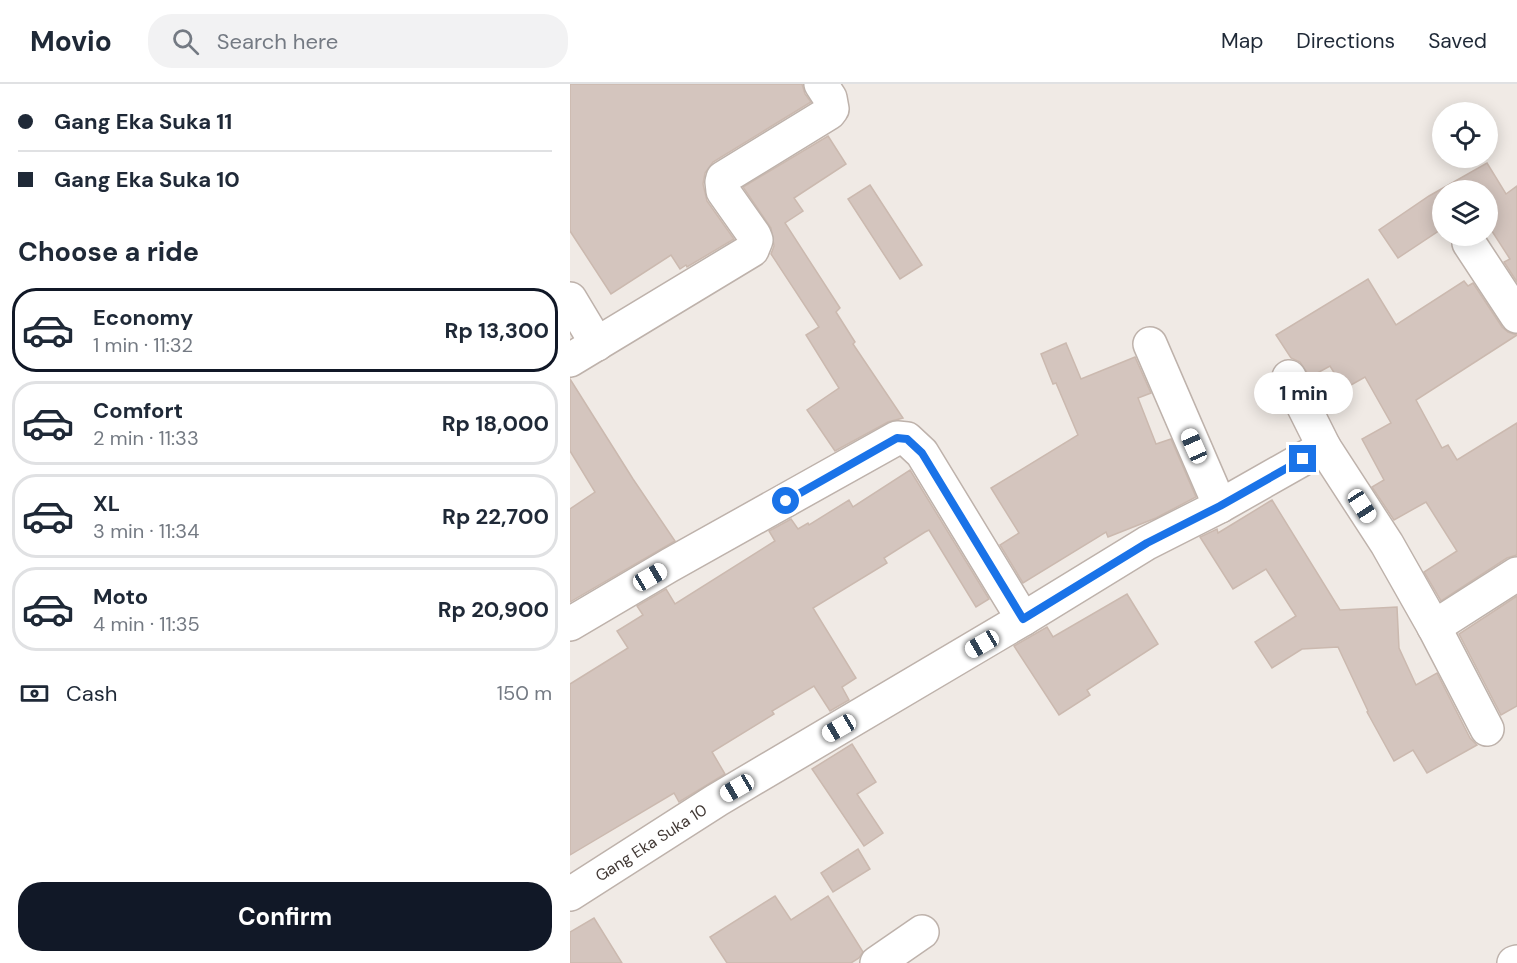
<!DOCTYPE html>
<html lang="en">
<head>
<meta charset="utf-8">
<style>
	:root { --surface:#fff; --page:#f2f2f3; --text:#1f2937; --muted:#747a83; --line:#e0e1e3; --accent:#111827 }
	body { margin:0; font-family:"DM Sans",sans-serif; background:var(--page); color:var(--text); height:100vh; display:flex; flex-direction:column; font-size:22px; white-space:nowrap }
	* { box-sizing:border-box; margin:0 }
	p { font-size:20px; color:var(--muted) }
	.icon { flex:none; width:33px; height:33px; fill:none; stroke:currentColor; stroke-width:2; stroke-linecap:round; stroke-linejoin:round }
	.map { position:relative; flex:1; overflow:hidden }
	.details { display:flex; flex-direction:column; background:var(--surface); width:570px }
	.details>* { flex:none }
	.guide { display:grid; align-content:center; height:132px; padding:0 18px; background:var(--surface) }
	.controls { position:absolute; left:862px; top:18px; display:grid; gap:12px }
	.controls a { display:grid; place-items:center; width:66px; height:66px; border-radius:50%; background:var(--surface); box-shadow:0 3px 15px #0003; font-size:30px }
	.end { position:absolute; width:27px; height:27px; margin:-14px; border:8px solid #1a73e8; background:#fff; box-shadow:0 0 0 3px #fff }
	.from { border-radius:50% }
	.bubble { position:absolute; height:42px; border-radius:21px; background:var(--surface); box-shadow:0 3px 15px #0003; font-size:20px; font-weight:700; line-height:42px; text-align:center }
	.car { position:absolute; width:18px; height:36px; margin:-18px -9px; border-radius:8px; box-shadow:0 0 4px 2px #0007; background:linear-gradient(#fff 24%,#345 0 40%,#fff 0 76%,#345 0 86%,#fff 0) }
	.guide b { display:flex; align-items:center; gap:21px; height:57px; font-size:22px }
	.guide b+b { border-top:2px solid var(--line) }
	.guide i { width:15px; height:15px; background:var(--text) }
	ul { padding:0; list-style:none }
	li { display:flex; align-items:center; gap:18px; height:84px; margin:0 12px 9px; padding:0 6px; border:3px solid var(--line); border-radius:24px }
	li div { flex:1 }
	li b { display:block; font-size:22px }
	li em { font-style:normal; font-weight:700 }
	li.active { border-color:var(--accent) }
	li>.icon { width:54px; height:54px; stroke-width:1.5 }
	h2 { padding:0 18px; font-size:27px; line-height:72px }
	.pay { display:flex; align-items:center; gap:15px; height:66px; padding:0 18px; font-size:22px }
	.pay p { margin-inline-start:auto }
	.action { display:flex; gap:12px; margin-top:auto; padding:12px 18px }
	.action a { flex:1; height:69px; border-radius:24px; background:var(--accent); color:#fff; font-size:24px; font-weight:700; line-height:69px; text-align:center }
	header { display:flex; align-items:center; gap:36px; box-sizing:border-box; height:84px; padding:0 30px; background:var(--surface); border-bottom:2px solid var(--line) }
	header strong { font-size:28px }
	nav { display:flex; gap:33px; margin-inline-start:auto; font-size:21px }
	.search { width:420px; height:54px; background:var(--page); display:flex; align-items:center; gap:15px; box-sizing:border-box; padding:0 21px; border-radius:24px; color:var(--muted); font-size:22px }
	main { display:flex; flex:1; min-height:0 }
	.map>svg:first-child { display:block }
	.building { fill:#d4c5be; stroke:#cbb9af; stroke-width:1.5 }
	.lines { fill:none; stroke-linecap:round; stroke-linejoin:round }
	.minor-casing { stroke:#beb2ab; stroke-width:36 }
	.minor { stroke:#fff; stroke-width:33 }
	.route { stroke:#1a73e8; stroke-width:8 }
	.labels { text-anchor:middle; stroke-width:6; stroke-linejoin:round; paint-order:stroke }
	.street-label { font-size:16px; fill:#423935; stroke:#fff }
</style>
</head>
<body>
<header>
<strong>Movio</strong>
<div class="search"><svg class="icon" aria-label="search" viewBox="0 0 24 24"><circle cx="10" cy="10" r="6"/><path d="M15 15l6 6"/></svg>Search here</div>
<nav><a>Map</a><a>Directions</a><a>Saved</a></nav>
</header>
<main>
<section class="details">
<div class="guide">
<b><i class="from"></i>Gang Eka Suka 11</b>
<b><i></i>Gang Eka Suka 10</b>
</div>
<h2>Choose a ride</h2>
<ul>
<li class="active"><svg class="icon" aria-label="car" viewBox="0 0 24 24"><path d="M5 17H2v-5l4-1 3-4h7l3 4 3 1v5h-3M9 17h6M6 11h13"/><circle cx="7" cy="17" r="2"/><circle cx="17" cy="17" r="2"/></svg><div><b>Economy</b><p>1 min · 11:32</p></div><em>Rp 13,300</em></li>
<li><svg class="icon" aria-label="car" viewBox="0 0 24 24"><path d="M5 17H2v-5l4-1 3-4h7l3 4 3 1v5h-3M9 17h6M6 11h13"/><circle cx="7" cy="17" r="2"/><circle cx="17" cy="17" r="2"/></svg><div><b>Comfort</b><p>2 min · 11:33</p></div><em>Rp 18,000</em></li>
<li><svg class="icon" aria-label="car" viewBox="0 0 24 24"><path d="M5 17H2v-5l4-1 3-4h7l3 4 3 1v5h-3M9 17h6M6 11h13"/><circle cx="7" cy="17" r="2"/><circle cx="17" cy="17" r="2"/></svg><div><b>XL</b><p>3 min · 11:34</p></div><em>Rp 22,700</em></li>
<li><svg class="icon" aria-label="car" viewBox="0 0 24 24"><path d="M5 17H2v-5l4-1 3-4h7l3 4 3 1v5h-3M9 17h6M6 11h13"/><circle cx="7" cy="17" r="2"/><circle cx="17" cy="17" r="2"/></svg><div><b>Moto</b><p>4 min · 11:35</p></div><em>Rp 20,900</em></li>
</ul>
<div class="pay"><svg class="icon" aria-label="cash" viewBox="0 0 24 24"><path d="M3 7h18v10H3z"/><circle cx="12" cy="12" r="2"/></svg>Cash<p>150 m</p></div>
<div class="action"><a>Confirm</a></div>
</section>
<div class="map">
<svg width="947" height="879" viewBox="0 0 947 879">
	<rect width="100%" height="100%" fill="#f0eae5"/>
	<g class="building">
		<polygon points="0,0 232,0 235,10 241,18 143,78 135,89 133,100 137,117 164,155 117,183 116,181 110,185 101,171 41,210 0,147"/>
		<polygon points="258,52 276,80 224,114 233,127 215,139 270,224 266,228 285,258 283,260 333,334 318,338 265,367 237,326 269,304 236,251 249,243 201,170 204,162 201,144 173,103"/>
		<polygon points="917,79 936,110 947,102 947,198 934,178 940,175 918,141 918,106 873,106 873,144 828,174 809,146 859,112"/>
		<polygon points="300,101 352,181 330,195 278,115"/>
		<polygon points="798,195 826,241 894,197 898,202 903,199 932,243 938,248 947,251 846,316 872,364 878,361 887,376 947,339 947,471 937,474 871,517 854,488 887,467 856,418 824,436 802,403 814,396 792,355 821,339 795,293 774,305 760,282 740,293 730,278 721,274 706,251"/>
		<polygon points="496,259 511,295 565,273 581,309 568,314 586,360 601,355 626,413 586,434 538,453 536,448 453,499 430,461 449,449 421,404 508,351 486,299 483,300 471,270"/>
		<polygon points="0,295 63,395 105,457 0,518 0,425 25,408 0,367"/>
		<polygon points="340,386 419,515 406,523 359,446 355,448 314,474 317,479 243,524 286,594 272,603 279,616 260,627 244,602 202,627 204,630 142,668 155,690 109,718 104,709 0,771 0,600 58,564 47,547 73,531 67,522 96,505 105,520 205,457 199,447 221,435 228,445 238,439 239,441 279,416 283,423"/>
		<polygon points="702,416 770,526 827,523 829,564 846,601 867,589 900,654 907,661 857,689 843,666 824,677 797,628 798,627 768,563 732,565 702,584 685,558 726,532 696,485 663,505 630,453 647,445 648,449"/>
		<polygon points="557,510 588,560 517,606 520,611 489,631 444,562 477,543 483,553"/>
		<polygon points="947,512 947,622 931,631 889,550"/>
		<polygon points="282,660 306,698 287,710 313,749 294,762 242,685"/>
		<polygon points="288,765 300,785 263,808 251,789"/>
		<polygon points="205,812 221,836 258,812 293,868 289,874 281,879 157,879 140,853"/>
		<polygon points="24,834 52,879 0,879 0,848"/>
	</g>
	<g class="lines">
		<defs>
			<g id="minor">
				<polyline points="899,159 947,232"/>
				<polyline points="0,215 27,260"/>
				<polyline points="580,260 650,422"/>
				<polyline points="0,276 182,166 186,156 184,151 153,107 152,98 153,94 259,29 262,25 260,14 251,0"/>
				<polyline points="719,293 754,363 817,460 864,543 917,645"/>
				<polyline points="0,540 100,481 327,354 337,355 352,369 453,535"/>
				<polyline points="864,543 947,490"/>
				<path id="s1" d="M0,810L147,716L453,535L577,459L650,422L754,363"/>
				<polyline points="307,879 352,848"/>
				<polyline points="944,879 947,878"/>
			</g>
		</defs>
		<use href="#minor" class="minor-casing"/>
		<use href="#minor" class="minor"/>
	</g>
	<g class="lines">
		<polyline class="route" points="216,417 327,354 337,355 352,369 453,535 577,459 650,422 733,375"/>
	</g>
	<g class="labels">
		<g class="street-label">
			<text dy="6" stroke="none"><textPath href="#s1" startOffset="96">Gang Eka Suka 10</textPath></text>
		</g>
	</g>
</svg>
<div class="controls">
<a><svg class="icon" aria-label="locate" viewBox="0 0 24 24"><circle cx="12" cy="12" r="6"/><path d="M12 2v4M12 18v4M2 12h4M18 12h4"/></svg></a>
<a><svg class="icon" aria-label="layers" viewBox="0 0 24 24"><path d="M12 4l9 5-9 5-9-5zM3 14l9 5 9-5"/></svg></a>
</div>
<i class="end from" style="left:216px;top:417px"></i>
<i class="end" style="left:733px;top:375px"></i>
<div class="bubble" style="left:684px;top:288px;width:99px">1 min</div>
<i class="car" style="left:624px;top:362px;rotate:336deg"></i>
<i class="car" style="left:792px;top:422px;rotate:147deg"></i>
<i class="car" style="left:80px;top:493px;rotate:60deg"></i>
<i class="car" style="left:412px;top:560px;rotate:240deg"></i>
<i class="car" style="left:269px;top:644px;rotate:240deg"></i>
<i class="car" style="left:167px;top:704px;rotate:240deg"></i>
</div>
</main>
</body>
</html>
